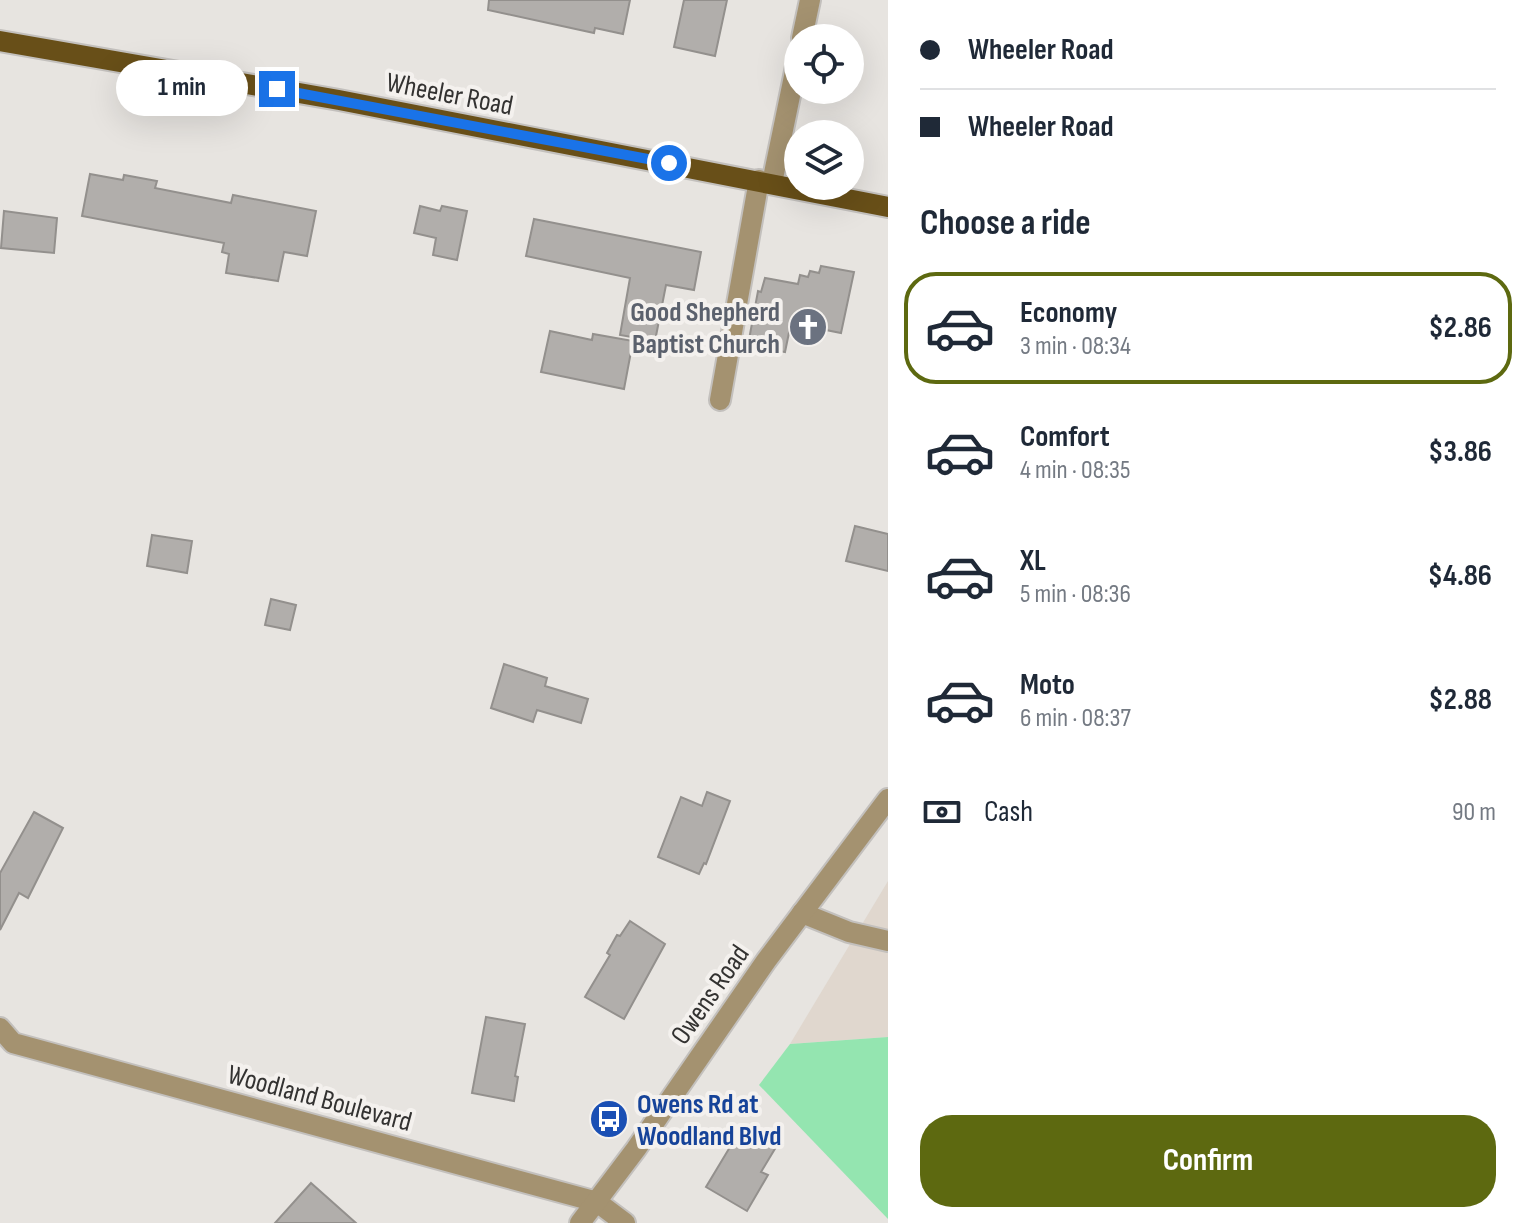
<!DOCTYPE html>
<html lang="en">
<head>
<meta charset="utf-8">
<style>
	:root { --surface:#fff; --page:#f2f2f3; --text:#1f2937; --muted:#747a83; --line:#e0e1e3; --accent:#5d6910 }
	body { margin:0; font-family:"Sofia Sans Condensed",sans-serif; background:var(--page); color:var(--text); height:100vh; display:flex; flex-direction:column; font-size:30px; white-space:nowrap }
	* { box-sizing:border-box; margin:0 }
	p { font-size:26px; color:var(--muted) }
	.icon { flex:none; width:44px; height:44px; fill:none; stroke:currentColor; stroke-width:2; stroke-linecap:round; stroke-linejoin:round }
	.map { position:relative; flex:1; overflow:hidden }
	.details { display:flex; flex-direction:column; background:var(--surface); width:640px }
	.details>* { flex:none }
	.guide { display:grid; align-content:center; height:176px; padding:0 32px; background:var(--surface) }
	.controls { position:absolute; left:784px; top:24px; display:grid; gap:16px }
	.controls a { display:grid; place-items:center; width:80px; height:80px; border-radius:50%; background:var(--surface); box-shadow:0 8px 32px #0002; font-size:40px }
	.end { position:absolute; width:36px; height:36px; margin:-18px; border:10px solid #1a73e8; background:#fff; box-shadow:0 0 0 4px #fff }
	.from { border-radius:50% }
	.bubble { position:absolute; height:56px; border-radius:28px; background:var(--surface); box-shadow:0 8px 32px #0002; font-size:26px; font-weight:700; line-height:56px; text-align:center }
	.guide b { display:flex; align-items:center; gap:28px; height:76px; font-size:30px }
	.guide b+b { border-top:2px solid var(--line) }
	.guide i { width:20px; height:20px; background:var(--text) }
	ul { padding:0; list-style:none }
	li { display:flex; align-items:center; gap:24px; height:112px; margin:0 16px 12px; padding:0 16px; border:4px solid transparent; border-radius:32px }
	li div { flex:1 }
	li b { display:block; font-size:30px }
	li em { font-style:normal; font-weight:700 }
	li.selected { border-color:var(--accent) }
	li>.icon { width:72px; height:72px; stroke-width:1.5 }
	h2 { padding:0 32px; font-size:36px; line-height:96px }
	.pay { display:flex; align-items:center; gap:20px; height:88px; padding:0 32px; font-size:30px }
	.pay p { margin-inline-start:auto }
	.action { display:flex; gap:16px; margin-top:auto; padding:16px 32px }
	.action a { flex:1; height:92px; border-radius:32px; background:var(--accent); color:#fff; font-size:32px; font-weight:700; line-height:92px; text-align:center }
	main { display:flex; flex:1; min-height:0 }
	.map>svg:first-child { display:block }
	.built { fill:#e0d7ce }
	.green { fill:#94e5b0 }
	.building { fill:#b1aeab; stroke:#93908d; stroke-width:2 }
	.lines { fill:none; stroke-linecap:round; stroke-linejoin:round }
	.minor-casing { stroke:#c3c0bd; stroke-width:24 }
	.major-casing { stroke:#c3c0bd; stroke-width:24 }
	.minor { stroke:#a49270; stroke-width:20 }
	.major { stroke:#684f18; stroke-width:20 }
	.route { stroke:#1a73e8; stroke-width:10 }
	.labels { text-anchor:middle; stroke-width:8; stroke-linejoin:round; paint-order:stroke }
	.street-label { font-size:28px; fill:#333231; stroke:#f4f1ee }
	.worship-label { font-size:28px; font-weight:bold; fill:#5b616d; stroke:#f4f1ee; text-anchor:end }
	.transit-label { font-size:28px; font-weight:bold; fill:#164399; stroke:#f4f1ee; text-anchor:start }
</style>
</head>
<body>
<main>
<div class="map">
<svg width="888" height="1223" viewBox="0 0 888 1223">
	<rect width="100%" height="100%" fill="#e7e4e0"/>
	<polygon class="built" points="888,881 888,1037 790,1044"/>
	<polygon class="green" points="888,1037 888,1219 759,1085 790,1044"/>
	<g class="building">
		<polygon points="489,0 630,0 623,34 595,28 594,33 488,10"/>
		<polygon points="684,0 727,0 715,56 674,47"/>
		<polygon points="90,174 123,180 124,175 157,181 155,188 231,203 233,195 316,211 307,256 284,252 278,281 226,273 229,254 222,252 224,243 82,216"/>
		<polygon points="420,206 440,211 442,206 467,211 457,260 433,255 436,238 414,233"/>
		<polygon points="4,211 57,218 54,253 1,248"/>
		<polygon points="534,219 701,252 694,290 666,285 655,341 620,335 630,278 526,256"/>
		<polygon points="821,266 854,272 841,333 791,323 785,352 748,345 758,291 761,292 765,278 798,284 800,275 808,277 810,271 819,273"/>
		<polygon points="550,331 592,340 593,334 633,341 624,389 541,372"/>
		<polygon points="855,526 888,534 888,571 846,561"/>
		<polygon points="152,535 192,541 187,573 147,566"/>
		<polygon points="271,599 296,605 290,630 265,625"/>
		<polygon points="504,664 547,678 545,686 588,699 581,723 537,710 533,722 491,708"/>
		<polygon points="707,792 730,801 706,864 704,863 699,874 658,857 681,797 702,806"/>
		<polygon points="34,812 63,828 28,898 19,893 0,930 0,873"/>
		<polygon points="630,921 665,944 624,1019 585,997 610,955 607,953 617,935 620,936"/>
		<polygon points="486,1017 525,1024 515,1076 518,1077 514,1101 472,1093"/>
		<polygon points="742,1127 776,1147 761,1172 768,1175 747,1211 706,1187"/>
		<polygon points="311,1183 356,1223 275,1223"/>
	</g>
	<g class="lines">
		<defs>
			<g id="minor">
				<polyline points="802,38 810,0"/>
				<polyline points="772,183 798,57"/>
				<polyline points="720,400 759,180"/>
				<polyline points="802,913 849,932 888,941"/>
				<polyline points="0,1028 13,1043 597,1202 625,1223"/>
				<polyline points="580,1223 636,1149 766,961 888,799"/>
			</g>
			<polyline id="major" points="0,41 339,100 888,207"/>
		</defs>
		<use href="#minor" class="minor-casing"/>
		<use href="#major" class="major-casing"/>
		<use href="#minor" class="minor"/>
		<use href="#major" class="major"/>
	</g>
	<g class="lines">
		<polyline class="route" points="277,89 669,163"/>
	</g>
	<defs>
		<symbol id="church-disc" viewBox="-11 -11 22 22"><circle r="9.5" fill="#6b7280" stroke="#f4f1ee"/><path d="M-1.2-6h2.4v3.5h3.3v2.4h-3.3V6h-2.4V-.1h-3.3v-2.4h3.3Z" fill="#fff"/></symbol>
		<symbol id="bus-disc" viewBox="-11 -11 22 22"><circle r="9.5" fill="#1a4fb4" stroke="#f4f1ee"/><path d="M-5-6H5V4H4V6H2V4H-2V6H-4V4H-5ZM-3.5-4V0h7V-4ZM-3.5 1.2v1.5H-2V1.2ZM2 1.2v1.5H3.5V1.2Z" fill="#fff"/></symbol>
	</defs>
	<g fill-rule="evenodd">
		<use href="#church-disc" x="786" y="305" width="44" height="44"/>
		<use href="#bus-disc" x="587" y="1097" width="44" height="44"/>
	</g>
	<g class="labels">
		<g class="street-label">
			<text transform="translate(450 93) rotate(11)" y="10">Wheeler Road</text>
			<text transform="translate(709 994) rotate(-55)" y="10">Owens Road</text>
			<text transform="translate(320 1097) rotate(15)" y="10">Woodland Boulevard</text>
		</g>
		<g class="worship-label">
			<text x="780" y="321">Good Shepherd<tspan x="780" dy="32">Baptist Church</tspan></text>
		</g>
		<g class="transit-label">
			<text x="637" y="1113">Owens Rd at<tspan x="637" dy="32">Woodland Blvd</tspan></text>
		</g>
	</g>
</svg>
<div class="controls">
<a><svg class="icon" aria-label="locate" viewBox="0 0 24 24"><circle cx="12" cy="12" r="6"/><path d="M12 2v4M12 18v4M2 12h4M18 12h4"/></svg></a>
<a><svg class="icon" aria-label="layers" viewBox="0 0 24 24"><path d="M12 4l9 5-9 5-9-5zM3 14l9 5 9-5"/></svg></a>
</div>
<i class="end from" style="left:669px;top:163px"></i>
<i class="end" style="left:277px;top:89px"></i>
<div class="bubble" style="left:116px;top:60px;width:132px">1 min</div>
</div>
<section class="details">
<div class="guide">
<b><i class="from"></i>Wheeler Road</b>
<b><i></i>Wheeler Road</b>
</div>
<h2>Choose a ride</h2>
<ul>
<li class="selected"><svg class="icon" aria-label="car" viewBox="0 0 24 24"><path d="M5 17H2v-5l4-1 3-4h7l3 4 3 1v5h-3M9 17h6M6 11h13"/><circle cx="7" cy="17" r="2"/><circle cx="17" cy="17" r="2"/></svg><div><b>Economy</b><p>3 min · 08:34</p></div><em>$2.86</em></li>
<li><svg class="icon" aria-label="car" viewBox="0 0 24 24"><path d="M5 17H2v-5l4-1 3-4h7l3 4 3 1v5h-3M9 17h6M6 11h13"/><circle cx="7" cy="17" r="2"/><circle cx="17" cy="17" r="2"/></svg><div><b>Comfort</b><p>4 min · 08:35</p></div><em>$3.86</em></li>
<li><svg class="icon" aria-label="car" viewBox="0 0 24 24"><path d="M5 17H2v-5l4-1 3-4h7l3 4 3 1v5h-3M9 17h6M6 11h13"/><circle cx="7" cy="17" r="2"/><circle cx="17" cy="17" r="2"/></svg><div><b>XL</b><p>5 min · 08:36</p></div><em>$4.86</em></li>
<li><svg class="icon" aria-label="car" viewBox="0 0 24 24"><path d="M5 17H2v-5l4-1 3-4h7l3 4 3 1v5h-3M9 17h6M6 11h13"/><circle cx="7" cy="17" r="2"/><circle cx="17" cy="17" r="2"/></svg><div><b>Moto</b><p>6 min · 08:37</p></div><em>$2.88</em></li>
</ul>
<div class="pay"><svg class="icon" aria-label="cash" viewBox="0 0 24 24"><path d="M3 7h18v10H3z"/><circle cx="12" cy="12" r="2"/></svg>Cash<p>90 m</p></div>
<div class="action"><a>Confirm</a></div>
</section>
</main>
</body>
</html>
